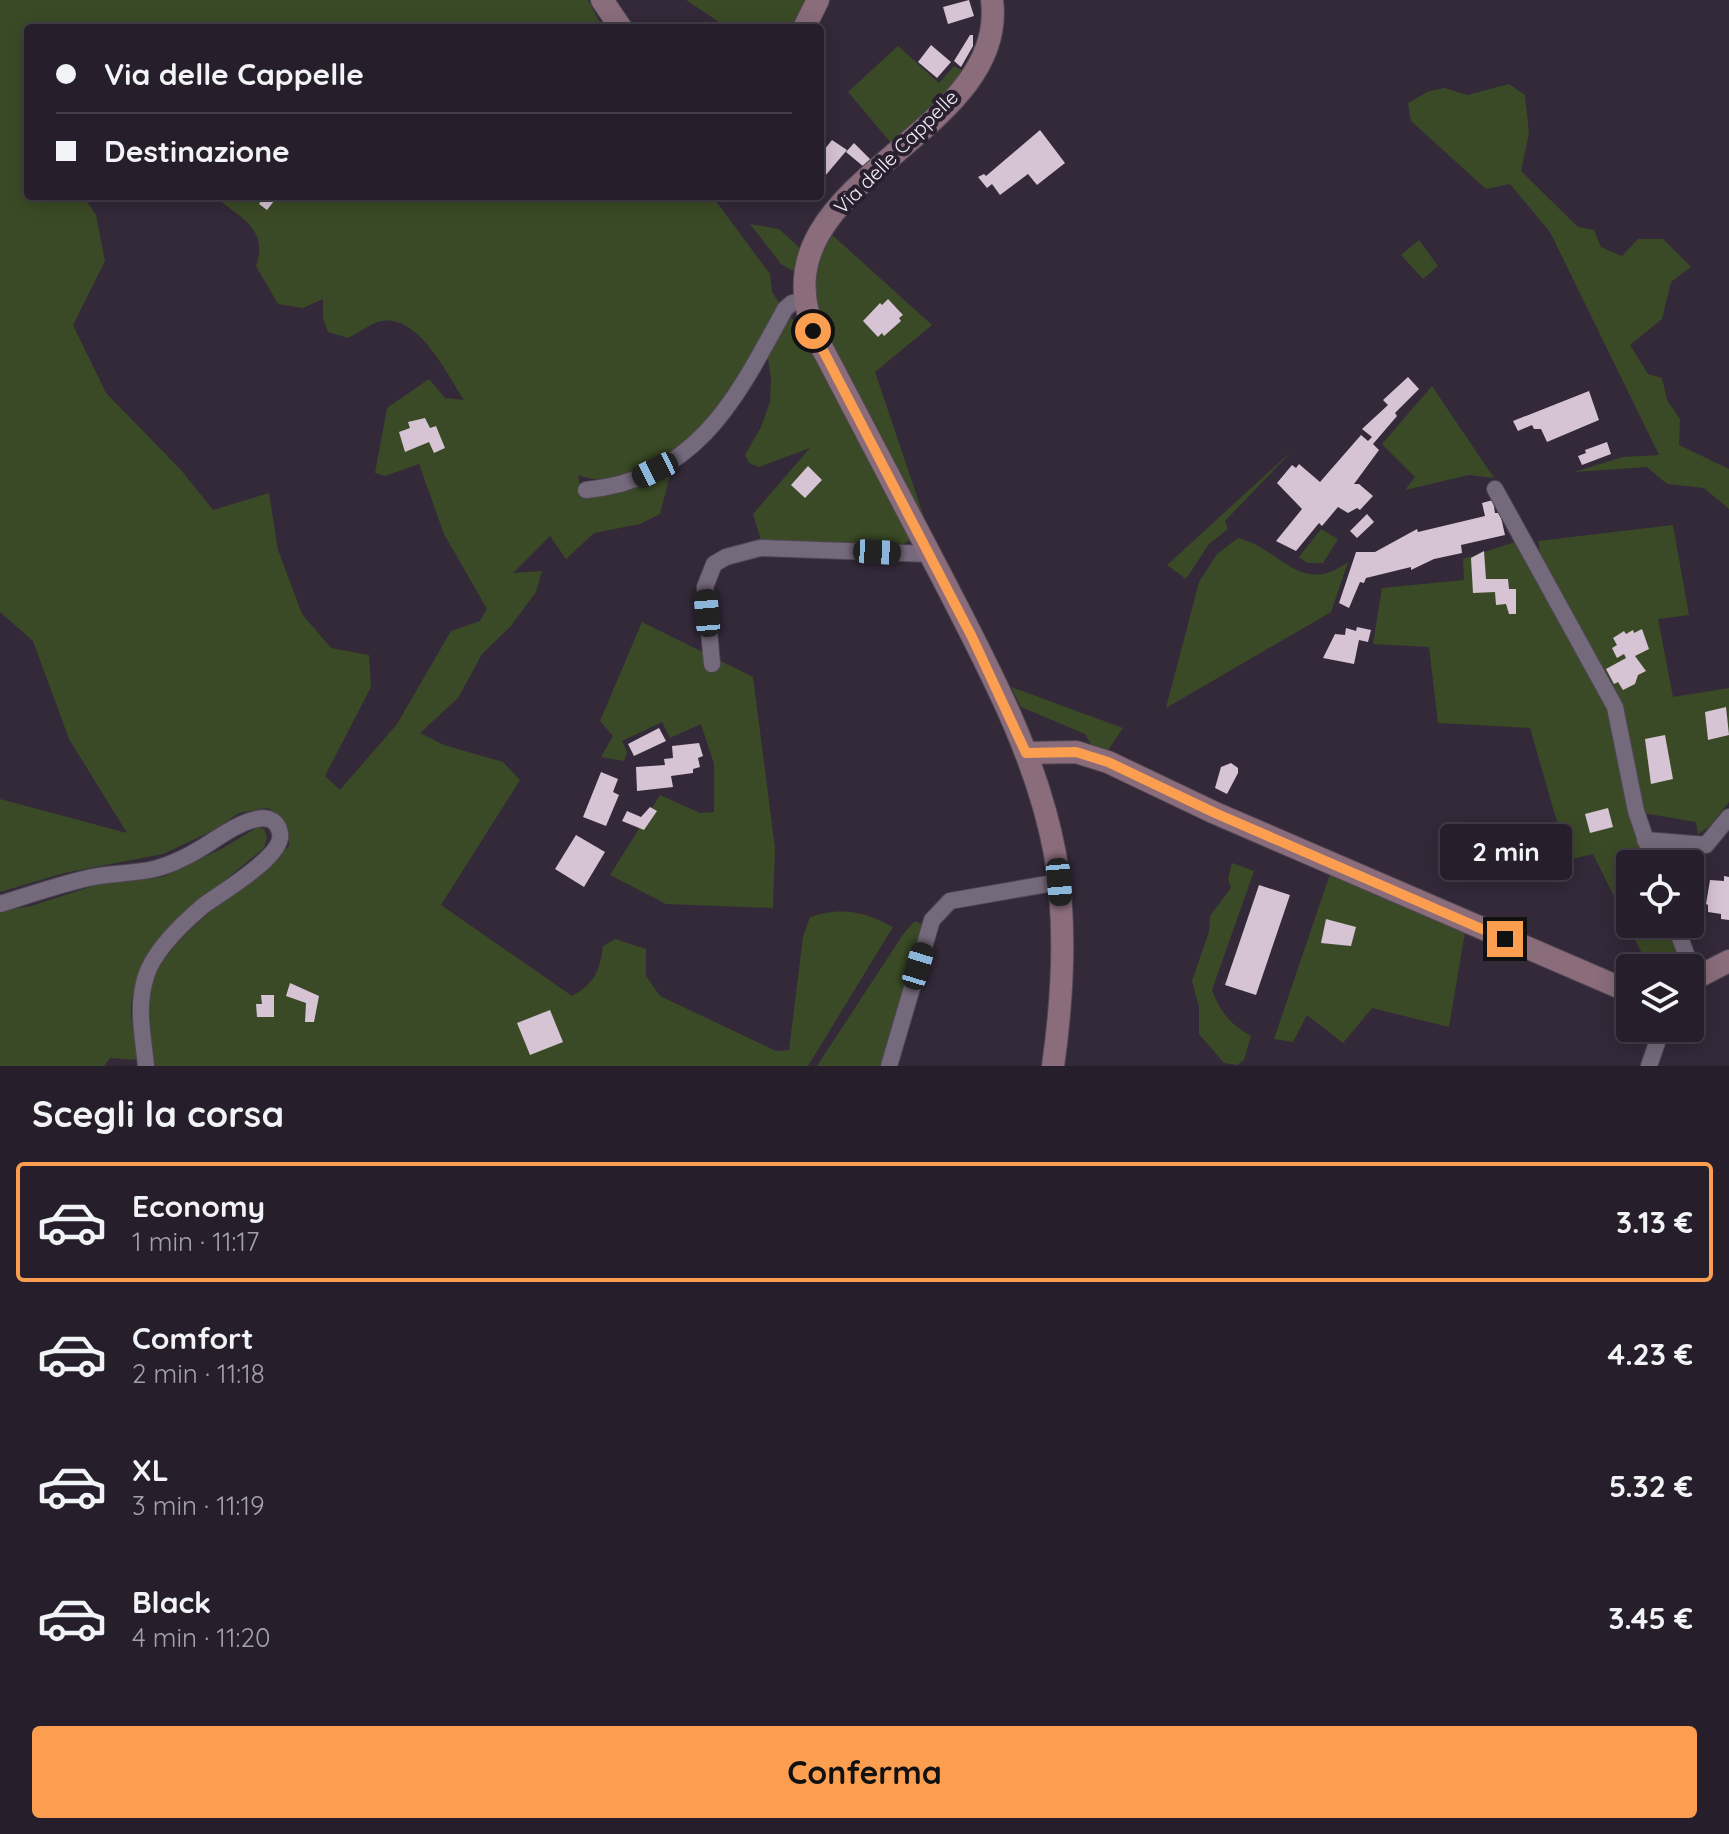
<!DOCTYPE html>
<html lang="it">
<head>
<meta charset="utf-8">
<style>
	:root { --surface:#261f2b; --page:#322c37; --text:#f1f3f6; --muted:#a4a2a9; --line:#423d47; --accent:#fb9e50 }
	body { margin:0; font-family:Quicksand,sans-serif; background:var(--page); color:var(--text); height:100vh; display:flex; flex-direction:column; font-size:30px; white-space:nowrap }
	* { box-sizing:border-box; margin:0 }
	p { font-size:26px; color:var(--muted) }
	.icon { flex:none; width:44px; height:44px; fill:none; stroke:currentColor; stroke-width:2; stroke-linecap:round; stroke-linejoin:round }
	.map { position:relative; height:1066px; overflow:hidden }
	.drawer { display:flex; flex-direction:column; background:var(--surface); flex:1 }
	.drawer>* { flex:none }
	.banner { position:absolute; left:24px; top:24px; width:800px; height:176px; border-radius:8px; box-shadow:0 4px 20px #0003,0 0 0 2px var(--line); display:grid; align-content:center; height:176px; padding:0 32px; background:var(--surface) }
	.tools { position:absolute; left:1616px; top:850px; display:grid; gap:16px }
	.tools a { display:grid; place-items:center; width:88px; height:88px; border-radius:8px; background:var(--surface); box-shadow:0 4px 20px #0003,0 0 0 2px var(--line); font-size:40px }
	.end { position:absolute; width:36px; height:36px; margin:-18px; border:10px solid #fb9e50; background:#111; box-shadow:0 0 0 4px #111 }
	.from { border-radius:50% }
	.bubble { position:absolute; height:56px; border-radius:8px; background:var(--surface); box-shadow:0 4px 20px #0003,0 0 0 2px var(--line); font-size:26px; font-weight:700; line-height:56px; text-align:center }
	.car { position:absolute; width:24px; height:48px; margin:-24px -12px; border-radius:10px; box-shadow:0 0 6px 2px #0007; background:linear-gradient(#222 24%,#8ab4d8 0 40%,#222 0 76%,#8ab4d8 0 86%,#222 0) }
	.banner b { display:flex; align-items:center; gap:28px; height:76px; font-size:30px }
	.banner b+b { border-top:2px solid var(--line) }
	.banner i { width:20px; height:20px; background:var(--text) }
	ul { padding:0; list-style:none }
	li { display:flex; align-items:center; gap:24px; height:120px; margin:0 16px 12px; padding:0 16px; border:4px solid transparent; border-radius:8px }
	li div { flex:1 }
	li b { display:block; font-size:30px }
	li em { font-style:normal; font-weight:700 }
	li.selected { border-color:var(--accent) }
	li>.icon { width:72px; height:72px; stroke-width:1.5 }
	h2 { padding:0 32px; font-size:36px; line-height:96px }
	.primary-button { display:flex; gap:16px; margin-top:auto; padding:16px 32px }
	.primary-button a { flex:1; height:92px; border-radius:8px; background:var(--accent); color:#111; font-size:32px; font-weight:700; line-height:92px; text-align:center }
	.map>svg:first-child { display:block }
	.green { fill:#3b4a26 }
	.building { fill:#d6c3d4 }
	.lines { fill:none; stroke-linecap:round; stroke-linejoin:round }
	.street-casing { stroke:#4f4754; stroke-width:18 }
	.secondary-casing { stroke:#4f4754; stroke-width:24 }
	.street { stroke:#756a7c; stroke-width:16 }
	.secondary { stroke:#8a6c7b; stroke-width:22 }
	.route { stroke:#fb9e50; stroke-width:10 }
	.labels { text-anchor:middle; stroke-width:8; stroke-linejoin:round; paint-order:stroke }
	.street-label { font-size:20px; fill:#f3edf7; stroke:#29202f }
</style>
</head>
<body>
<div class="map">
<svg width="1729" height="1066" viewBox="0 0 1729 1066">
	<rect width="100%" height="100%" fill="#332939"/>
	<g class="green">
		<path d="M0,0H588L603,28H28V196H83L96,215L105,261L73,325L106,393L181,470L213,510L269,493L278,550L302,614L331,648L369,655L371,687L325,776L340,790L397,724L451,631L480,621L487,609L444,534L419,464L385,476L375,473L387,408L429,379L445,398L464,400C447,374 419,315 382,321C371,323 358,333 348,338L328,332L323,318V299L303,308L278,304L256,266C269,228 240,218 214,196H712L770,274L772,292L782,307C768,333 755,363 738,387C706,432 636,498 578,475L581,494C618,498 643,487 672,467L660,514L640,524L594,533L566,559L550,536L513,573L542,571L536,592L510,627L482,654L458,698L420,733L444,745L503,762L520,780L441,905L572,996C594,984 600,971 603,946L615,939L646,949V976L660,996L776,1051L789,1050L803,937L810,917C844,907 862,911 893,927L808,1066H155C153,1048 146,1028 146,1011C149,938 244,894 289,846C290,828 285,815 267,808L239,813L212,831L163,854L64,873L0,892V799L127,833L69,739L33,641L0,612Z"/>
		<polygon points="686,0 810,0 795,28 728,28"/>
		<polygon points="898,46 939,83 954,66 963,71 955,85 892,144 848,92"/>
		<polygon points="1509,84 1525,95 1529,133 1521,171 1578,227 1594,230 1601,247 1622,256 1638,239 1663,239 1691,267 1671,282 1662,319 1630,345 1648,374 1662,378 1667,400 1680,419 1679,445 1729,469 1729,509 1704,488 1667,484 1647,467 1574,472 1623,457 1659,455 1550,232 1510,184 1486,189 1411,121 1408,103 1429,91 1445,88 1467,95"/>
		<polygon points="750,224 779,229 801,249 797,273 781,264"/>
		<polygon points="830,233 932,325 875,372 924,517 826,332 815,294 818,263"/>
		<polygon points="1419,240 1438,266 1423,279 1401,255"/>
		<polygon points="786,312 799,327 910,540 904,544 761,540 753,514 810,448 759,467 749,463 745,455 761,427 770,402 771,379 767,352"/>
		<polygon points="1432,386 1494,478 1469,475 1405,490 1415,477 1382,444"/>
		<polygon points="1294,449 1225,521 1228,529 1209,544 1186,579 1167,565"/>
		<polygon points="1673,525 1689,615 1658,619 1673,697 1729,688 1729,802 1709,827 1698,834 1696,822 1643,813 1617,697 1542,565 1538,541"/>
		<polygon points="1321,529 1338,539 1323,563 1307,563 1299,557"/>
		<path d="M1238,538C1282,549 1300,597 1348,562L1331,612L1166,708L1199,582L1217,554Z"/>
		<polygon points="1515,542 1521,546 1610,709 1629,814 1645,864 1630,864 1630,924 1667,924 1683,968 1649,968 1593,854 1568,860 1530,728 1438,723 1429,647 1373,644 1382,588 1464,580 1463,559"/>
		<polygon points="642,622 753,677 775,848 773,908 666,904 610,875 660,795 700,813 714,812 714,764 701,724 670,738 662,722 622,741 627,752 624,761 601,757 613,736 600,721"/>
		<polygon points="1011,687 1123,728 1106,753 1093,748 1085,734 1021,707"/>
		<path d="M258,827L264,829L267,837L264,848C222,883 142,944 132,999C128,1019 137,1039 137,1060L110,1058L104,1066H0V911L31,906L96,885L162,877L223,848Z"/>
		<path d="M1232,863L1254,871L1212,990C1220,1012 1231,1025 1251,1036L1244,1060L1237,1065L1224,1063L1199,1034V1007L1192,981L1209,932L1210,916L1231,888L1228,879Z"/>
		<polygon points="1330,874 1465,932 1449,1027 1372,1008 1343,1043 1307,1015 1293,1042 1274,1039"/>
		<polygon points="915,921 922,924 881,1066 817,1066 904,933"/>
	</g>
	<g class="building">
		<polygon points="969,0 974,16 948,24 943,7"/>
		<polygon points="970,35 973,35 973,46 961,67 954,61"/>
		<polygon points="931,45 951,62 937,78 918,62"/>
		<polygon points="1040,130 1065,163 1037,185 1028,174 1000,195 992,184 987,188 978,177 984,174 986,176"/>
		<polygon points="832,140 847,150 825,176 820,172 820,155"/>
		<polygon points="854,143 871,160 864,167 846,152"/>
		<polygon points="265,196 278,196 267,210 259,204"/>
		<polygon points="888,299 903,315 899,318 901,321 884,336 882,333 878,337 863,321 880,303 882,305"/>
		<polygon points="1408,377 1419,389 1395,413 1397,416 1373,444 1379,450 1354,484 1359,484 1373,496 1360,510 1357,508 1348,513 1338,507 1322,526 1319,523 1296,551 1276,541 1302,509 1277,483 1292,465 1296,468 1299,464 1320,482 1361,435 1368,441 1372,437 1362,429 1388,405 1383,400"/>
		<polygon points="1589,391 1599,420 1547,442 1541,429 1534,429 1532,425 1518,431 1513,421"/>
		<polygon points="425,418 430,428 436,426 445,448 434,453 429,442 405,452 399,432 410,428 408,422"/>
		<polygon points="1607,442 1611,454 1582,465 1578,456 1586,453 1585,450"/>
		<polygon points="808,466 822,480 805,498 791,485"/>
		<polygon points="1493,500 1495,513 1500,513 1505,535 1461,545 1462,553 1434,559 1411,570 1411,567 1366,578 1364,583 1360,582 1349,608 1339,603 1356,552 1375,552 1417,529 1418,532 1485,516 1482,503"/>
		<polygon points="1367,514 1374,522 1357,538 1350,531"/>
		<polygon points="1484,551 1486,579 1508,579 1509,589 1516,589 1516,614 1509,614 1506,604 1496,605 1495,592 1473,593 1471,558"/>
		<polygon points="1357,627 1371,630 1368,642 1359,640 1354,664 1323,658 1335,634 1345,635 1346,628 1356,631"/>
		<polygon points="1642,629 1649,649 1635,656 1646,671 1638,675 1635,684 1623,690 1618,682 1614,684 1606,669 1626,658 1624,654 1617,658 1612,648 1617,645 1613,638 1624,631 1626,634 1633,630 1634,633"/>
		<polygon points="1726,707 1729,735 1708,740 1705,712"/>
		<polygon points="659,728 666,741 634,756 628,744"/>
		<polygon points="1665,735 1673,779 1651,784 1645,739"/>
		<polygon points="699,743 703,756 698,758 700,767 693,769 693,773 671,776 673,787 637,791 636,767 665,765 664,759 673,758 672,746"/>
		<polygon points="1231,763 1238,768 1238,773 1227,794 1215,788 1221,767"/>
		<polygon points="601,772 618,779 613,792 619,795 606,826 583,817"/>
		<polygon points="650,807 657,811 644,830 622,821 627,811 641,817"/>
		<polygon points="1608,808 1613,827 1590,833 1585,814"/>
		<polygon points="576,835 605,852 584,887 555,869"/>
		<polygon points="1724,876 1729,877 1729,920 1721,919 1721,914 1708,912 1708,905 1706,904 1710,880 1724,881"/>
		<polygon points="1259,885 1290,895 1256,995 1225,985"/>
		<polygon points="1326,919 1356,927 1351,946 1321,943"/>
		<polygon points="290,983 319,996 314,1022 305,1022 306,1003 286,996"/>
		<polygon points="261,995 274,995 274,1017 257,1017 256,1004 262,1004"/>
		<polygon points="550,1010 563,1042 530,1055 517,1023"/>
	</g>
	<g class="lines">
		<defs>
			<g id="street">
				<polyline points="1495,489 1615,707 1636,811 1654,864"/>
				<path d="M586,490C698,479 737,397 785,309L792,303L806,300"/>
				<polyline points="712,664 705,587 714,564 726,557 760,548 930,554"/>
				<polyline points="1645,840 1706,845 1729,817"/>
				<path d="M0,904C29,895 58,885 88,878C109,873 132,874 154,869C175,864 196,852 214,840C229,830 273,801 280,833C285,856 220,893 203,906C183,923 154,951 146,976C136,1008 143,1034 146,1066"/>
				<polyline points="1675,924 1695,978"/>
				<polyline points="889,1066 932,920 950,901 1059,882"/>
				<polyline points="1649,1066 1662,1028"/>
			</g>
			<g id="secondary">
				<polyline points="602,0 621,28"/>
				<path d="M992,0C1010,141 740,182 819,342C860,421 902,500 943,579C988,667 1037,756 1055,854C1067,924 1063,996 1053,1066"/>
				<polyline points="804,28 818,0"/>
				<polyline points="1026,753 1076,752 1108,762 1215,813 1630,992"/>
				<polyline points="1690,981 1729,961"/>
			</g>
		</defs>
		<use href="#street" class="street-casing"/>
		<use href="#secondary" class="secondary-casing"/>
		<use href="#street" class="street"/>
		<use href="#secondary" class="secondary"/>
	</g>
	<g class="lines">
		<polyline class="route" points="813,331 972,637 1026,753 1076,752 1108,762 1215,813 1505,939"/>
	</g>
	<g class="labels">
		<g class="street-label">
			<text transform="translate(896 152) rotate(-45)" y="7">Via delle Cappelle</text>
		</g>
	</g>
</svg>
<div class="tools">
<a><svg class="icon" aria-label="locate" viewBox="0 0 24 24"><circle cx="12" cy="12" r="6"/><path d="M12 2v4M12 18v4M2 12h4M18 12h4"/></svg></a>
<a><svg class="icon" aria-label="layers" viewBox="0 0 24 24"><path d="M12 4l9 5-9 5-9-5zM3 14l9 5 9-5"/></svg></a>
</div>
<i class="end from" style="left:813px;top:331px"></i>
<i class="end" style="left:1505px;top:939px"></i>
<div class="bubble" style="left:1440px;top:824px;width:132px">2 min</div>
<i class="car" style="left:655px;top:470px;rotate:244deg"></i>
<i class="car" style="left:877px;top:552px;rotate:93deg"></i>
<i class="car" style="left:707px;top:613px;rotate:355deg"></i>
<i class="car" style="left:1059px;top:882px;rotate:175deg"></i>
<i class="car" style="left:918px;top:966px;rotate:17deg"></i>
<div class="banner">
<b><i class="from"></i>Via delle Cappelle</b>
<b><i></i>Destinazione</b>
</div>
</div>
<section class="drawer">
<h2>Scegli la corsa</h2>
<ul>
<li class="selected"><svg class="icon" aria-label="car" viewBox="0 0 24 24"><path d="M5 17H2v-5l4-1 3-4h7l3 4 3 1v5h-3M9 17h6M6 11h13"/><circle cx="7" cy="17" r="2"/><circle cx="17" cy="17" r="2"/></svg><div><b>Economy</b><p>1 min · 11:17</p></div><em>3.13 €</em></li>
<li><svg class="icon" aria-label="car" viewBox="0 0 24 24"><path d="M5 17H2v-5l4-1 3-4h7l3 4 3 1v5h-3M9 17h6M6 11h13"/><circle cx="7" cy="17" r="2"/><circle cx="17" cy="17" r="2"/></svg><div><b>Comfort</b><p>2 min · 11:18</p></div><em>4.23 €</em></li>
<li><svg class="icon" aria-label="car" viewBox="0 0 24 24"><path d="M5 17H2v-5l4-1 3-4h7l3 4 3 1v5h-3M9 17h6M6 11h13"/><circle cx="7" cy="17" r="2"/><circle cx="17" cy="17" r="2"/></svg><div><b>XL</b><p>3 min · 11:19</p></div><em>5.32 €</em></li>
<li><svg class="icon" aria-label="car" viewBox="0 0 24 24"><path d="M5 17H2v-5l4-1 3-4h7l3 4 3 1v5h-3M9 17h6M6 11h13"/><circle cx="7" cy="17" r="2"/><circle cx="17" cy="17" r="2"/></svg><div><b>Black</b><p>4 min · 11:20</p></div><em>3.45 €</em></li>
</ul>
<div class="primary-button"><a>Conferma</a></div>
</section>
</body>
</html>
